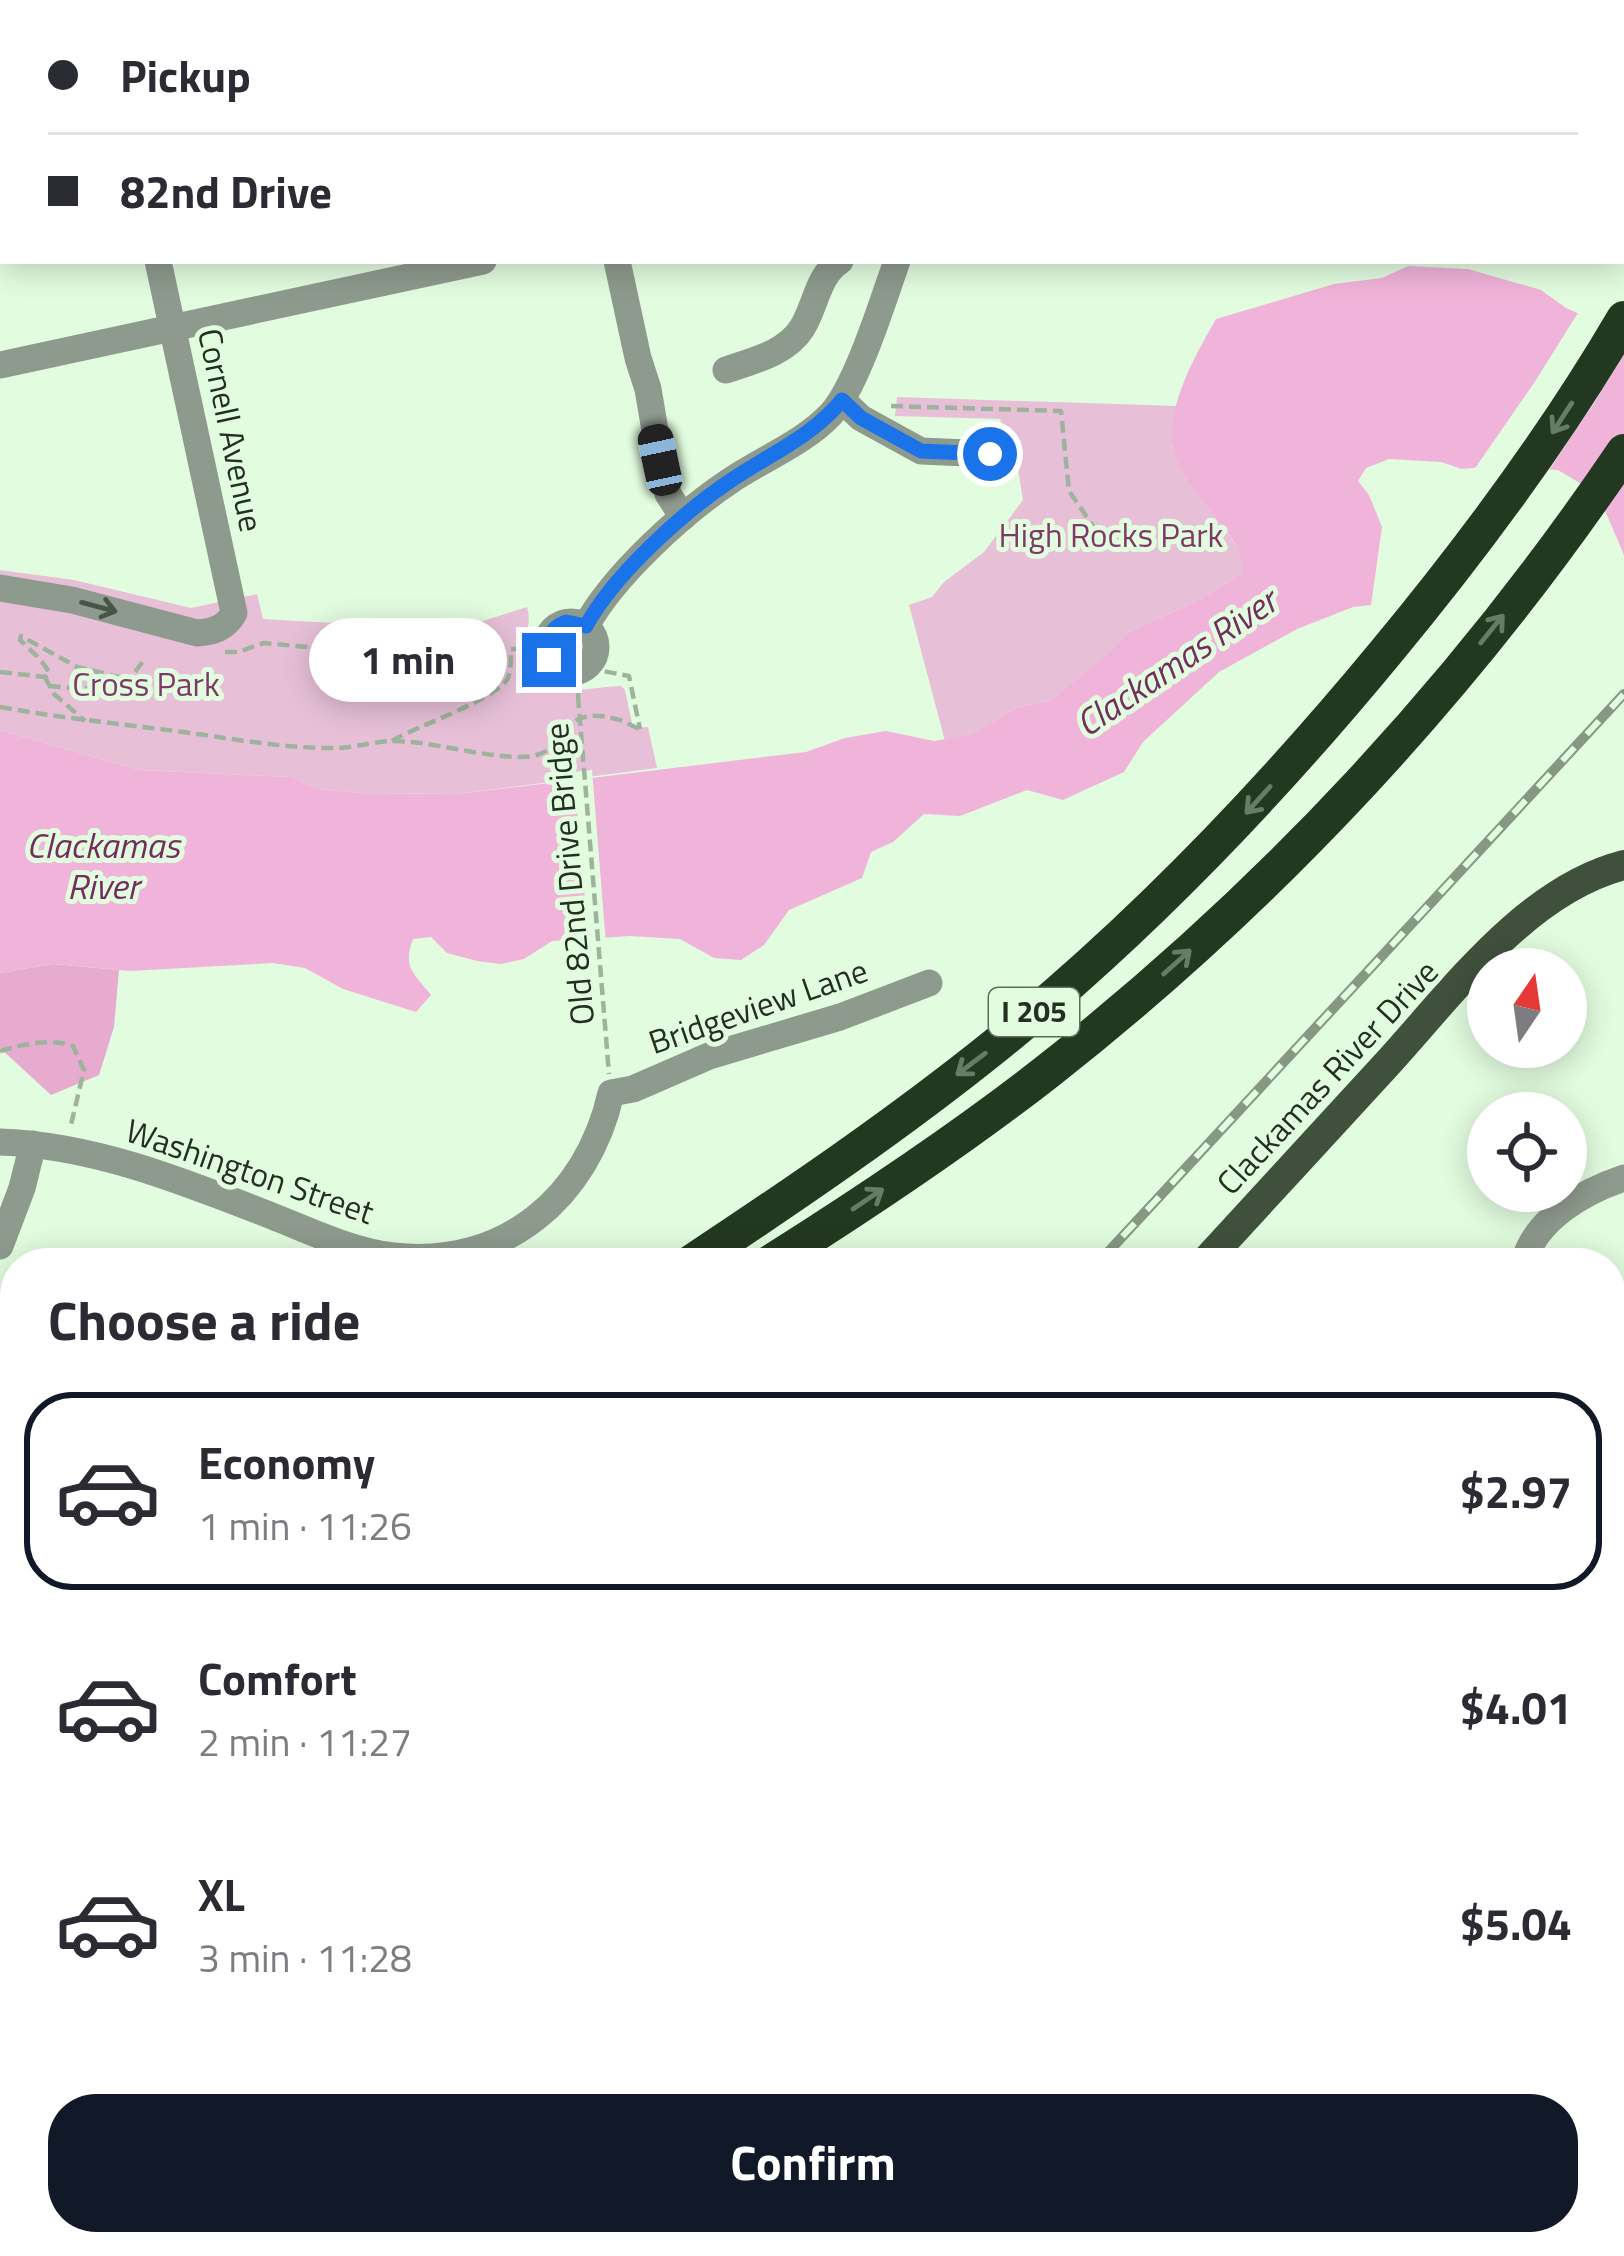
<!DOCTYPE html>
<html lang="en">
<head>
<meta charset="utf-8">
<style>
	:root { --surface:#fff; --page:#f7f7f7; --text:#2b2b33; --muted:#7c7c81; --line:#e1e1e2; --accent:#111827 }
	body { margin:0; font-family:"Titillium Web",sans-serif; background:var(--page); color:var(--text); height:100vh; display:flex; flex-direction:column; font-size:45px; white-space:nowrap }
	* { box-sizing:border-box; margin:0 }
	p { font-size:39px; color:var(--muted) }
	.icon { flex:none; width:66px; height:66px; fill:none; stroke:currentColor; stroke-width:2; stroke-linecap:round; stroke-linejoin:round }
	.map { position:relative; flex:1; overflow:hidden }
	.drawer { position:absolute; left:0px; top:1248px; width:1626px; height:1008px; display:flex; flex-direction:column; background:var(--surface); border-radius:48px 48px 0 0; box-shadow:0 6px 30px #0003 }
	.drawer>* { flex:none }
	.top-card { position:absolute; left:0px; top:0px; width:1626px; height:264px; box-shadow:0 6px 30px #0003; display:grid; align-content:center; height:264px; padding:0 48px; background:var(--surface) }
	.needle { width:78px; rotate:13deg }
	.controls { position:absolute; left:1467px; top:948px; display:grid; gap:24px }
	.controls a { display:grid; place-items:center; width:120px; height:120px; border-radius:50%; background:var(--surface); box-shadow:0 6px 30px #0003; font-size:60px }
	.end { position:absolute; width:54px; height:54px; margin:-27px; border:15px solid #1a73e8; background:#fff; box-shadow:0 0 0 6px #fff }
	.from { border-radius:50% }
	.bubble { position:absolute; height:84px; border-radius:42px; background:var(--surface); box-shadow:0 6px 30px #0003; font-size:39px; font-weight:700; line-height:84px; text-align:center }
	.car { position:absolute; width:36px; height:72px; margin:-36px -18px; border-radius:15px; box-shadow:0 0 9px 3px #0007; background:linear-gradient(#222 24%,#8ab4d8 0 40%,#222 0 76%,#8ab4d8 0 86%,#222 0) }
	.top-card b { display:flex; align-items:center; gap:42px; height:114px; font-size:45px }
	.top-card b+b { border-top:3px solid var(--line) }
	.top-card i { width:30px; height:30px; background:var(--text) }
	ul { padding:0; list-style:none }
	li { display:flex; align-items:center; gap:36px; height:198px; margin:0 24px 18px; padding:0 24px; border:6px solid transparent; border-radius:48px }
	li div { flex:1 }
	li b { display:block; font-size:45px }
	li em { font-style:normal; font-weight:700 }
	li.on { border-color:var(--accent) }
	li>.icon { width:108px; height:108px; stroke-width:1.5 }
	h2 { padding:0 48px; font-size:54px; line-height:144px }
	.primary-button { display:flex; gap:24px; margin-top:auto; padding:24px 48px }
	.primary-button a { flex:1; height:138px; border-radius:48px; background:var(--accent); color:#fff; font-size:48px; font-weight:700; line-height:138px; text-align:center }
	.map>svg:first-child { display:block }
	.green { fill:#e7c0d7 }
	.forest { fill:#e7abd0 }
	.water { fill:#f0b3d9 }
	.pier { fill:#e2fcdf }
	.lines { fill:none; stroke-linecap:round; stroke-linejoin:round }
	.path { stroke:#9eb39c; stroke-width:4.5; stroke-dasharray:12 6; stroke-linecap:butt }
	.minor { stroke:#8f9a8e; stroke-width:27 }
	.major { stroke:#3f513d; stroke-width:30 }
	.highway { stroke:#233821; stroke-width:36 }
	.rail-casing { stroke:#869884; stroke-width:10 }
	.rail { stroke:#e2fcdf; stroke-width:6; stroke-dasharray:18; stroke-linecap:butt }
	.path-bridge { stroke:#9eb39c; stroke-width:4.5; stroke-dasharray:12 6; stroke-linecap:butt }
	.oneway { stroke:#667d64 }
	.oneway2 { stroke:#495448 }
	.route { stroke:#1a73e8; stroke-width:15 }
	.labels { text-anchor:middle; stroke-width:10; stroke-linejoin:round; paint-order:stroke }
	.shield { fill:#e2fcdf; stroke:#5d6c5b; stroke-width:3 }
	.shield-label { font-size:30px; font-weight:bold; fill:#242e23 }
	.street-label { font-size:33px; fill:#242e23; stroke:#e2fcdf }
	.park-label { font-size:33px; fill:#7f3868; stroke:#e2fcdf }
	.water-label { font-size:36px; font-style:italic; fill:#742e5e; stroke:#e2fcdf }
</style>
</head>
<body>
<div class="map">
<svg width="1624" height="2256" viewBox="0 0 1624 2256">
	<rect width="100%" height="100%" fill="#e2fcdf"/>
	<g class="green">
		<polygon points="897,397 1177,406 1172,446 1187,476 1243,555 1242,574 1194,602 1128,632 1113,651 1049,701 1018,707 969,735 945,741 909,605 932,597 944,582 984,552 1023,500 1017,463 1000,419 895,416"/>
		<path d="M0,570L74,580L191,608L257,594L263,619L368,625L467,626L527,607C532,627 525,628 525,646C525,656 531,665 537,673C558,699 591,687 621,686L625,690L633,728L648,727L657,768L458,794L360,793L318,789L291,777L139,770L0,730Z"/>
	</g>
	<g class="forest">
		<polygon points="53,964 119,970 114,1027 99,1075 51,1095 0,1048 0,973"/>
		<polygon points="1624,1980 1624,2120 1611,2100 1611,2019"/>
	</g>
	<path class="water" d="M1408,266L1468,269L1541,290L1566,308L1624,333V555L1598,494L1558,470L1484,467L1462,469L1441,462L1389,459L1366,468L1358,481L1369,495L1382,527L1371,605L1353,607L1297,629L1219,672L1143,742L1124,772L1063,800L1027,790L960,816L924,814L893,842L871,852L862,878L789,910L764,945L741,960L714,958L680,939L630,936L552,941L524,959L501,964L477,961L447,953L431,937L413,939C402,967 414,974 431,995L416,1012L343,989L305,968L273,963L130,971L53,964L0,973V730L139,770L291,777L318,789L360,793L458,794L806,752L845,738L886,731L934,741L969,735L1018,707L1049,701L1112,651L1128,632L1194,602L1242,574C1242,547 1236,545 1221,524C1206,504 1174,467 1172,443C1169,401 1196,354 1216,319L1334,284L1382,278Z"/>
	<g class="pier">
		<polygon points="1581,308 1624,327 1624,354 1596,400 1545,476 1471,474 1534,383"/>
		<polygon points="592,770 606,944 589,945 574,772"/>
	</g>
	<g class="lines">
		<g class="path">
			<polyline points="891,406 1061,411 1069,491 1104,542"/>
			<polyline points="225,652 238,652 264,643 382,654 455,653 546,647"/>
			<polyline points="587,668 629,676 640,729"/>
			<polyline points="0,672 45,677 50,673 39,658 20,640 21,636 77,667 128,679"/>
			<polyline points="45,677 54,694 85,721"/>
			<path d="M49,686C83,689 126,694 144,659"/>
			<polyline points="578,696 579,671"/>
			<path d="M0,707C61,718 122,724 183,732C235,739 287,749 339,748C358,747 376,741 394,741C438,742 479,757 523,757C571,757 553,702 616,719C625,721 633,727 640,729"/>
			<path d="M392,741C416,726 498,699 508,678C511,670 511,659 511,650"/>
			<path d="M0,1051C25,1044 49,1038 73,1046L84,1070L70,1129"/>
		</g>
		<g class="minor">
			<polyline points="101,0 102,3"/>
			<polyline points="561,0 562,3"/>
			<polyline points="717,0 733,0"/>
			<polyline points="811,0 811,3"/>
			<polyline points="889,0 890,3"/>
			<polyline points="938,3 940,0"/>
			<polyline points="1011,3 1012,0"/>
			<polyline points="617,261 638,358 648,389 660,460 668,494 683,517"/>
			<polyline points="0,365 483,261"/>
			<path d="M726,370C752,361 787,353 802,328C816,306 817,276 840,261"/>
			<polyline points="842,400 861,418 921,451 990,454"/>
			<path d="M0,588L72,600L197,633C213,632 226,628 234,613L158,261"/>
			<circle cx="571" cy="647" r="25"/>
			<path d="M586,626C613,576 682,513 730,481C762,459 804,443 831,414C857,386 883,300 897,261"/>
			<path d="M0,1142C94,1145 185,1182 272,1216C310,1231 351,1251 393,1256C504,1269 588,1197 611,1093L633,1089L709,1056L840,1017L929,983"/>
			<polyline points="0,1246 22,1188 33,1144"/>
			<path d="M1524,1263C1534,1219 1585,1191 1624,1178"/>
			<polyline points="1611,1352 1624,1356"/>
			<polyline points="0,1357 15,1364"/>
			<polyline points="1611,1413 1624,1398"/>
			<polyline points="0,1421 15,1426"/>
			<polyline points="1611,1704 1624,1708"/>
			<polyline points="1611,1877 1618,1845"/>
			<polyline points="1611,2156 1624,2198"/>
			<polyline points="0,2226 15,2225"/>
			<polyline points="838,2241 886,2256"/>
			<polyline points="512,2256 517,2241"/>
			<polyline points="795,2256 799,2241"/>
			<polyline points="1052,2256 1057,2241"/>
			<polyline points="1261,2256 1266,2241"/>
		</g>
		<g class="major">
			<polyline points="483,3 497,0"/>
			<polyline points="0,106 3,106"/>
			<path d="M1204,1263C1265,1197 1325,1131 1386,1065C1452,993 1526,890 1624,865"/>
			<polyline points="297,2256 312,2241"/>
		</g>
		<g class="highway">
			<path d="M691,1263C795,1194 898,1124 995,1046C1139,930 1268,795 1386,652C1473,547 1555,437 1624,319"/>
			<path d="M770,1263C865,1203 960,1140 1048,1071C1270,897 1466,686 1624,452"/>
			<polyline points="0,1700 15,1691"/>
			<polyline points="0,1748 15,1738"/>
			<polyline points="0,1840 15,1826"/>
		</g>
		<defs>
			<g id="rail">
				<polyline points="1098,1263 1624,694"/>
				<polyline points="123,2256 141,2241"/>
			</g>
		</defs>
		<use href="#rail" class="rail-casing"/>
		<use href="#rail" class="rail"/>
		<polyline class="path-bridge" points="578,696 609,1074"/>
	</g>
	<defs><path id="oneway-shaft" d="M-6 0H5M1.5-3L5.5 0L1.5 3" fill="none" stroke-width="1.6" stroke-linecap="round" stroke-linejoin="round" transform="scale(3)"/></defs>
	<g class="oneway">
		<use href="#oneway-shaft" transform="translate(1562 418) rotate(123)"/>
		<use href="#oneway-shaft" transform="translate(1492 629) rotate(-51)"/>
		<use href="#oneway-shaft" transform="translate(1258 800) rotate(132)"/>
		<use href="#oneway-shaft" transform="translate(1177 962) rotate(-42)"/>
		<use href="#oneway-shaft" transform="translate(971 1064) rotate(143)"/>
		<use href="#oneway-shaft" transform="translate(868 1199) rotate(-34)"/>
	</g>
	<use class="oneway2" href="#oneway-shaft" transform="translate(99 607) rotate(15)"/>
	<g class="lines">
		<path class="route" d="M549,660C543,642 549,629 566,622L586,626C614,575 681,514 730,481C768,455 812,437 842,400L861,418L921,451L990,454"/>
	</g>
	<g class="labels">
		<rect class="shield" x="989" y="988" width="90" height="48" rx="9"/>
		<g class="shield-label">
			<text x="1034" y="1022">I 205</text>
		</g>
		<g class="street-label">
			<text transform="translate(231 430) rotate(78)" y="12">Cornell Avenue</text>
			<text transform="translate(569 874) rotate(-95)" y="12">Old 82nd Drive Bridge</text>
			<text transform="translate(758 1006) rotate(-19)" y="12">Bridgeview Lane</text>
			<text transform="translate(1327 1077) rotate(-47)" y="12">Clackamas River Drive</text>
			<text transform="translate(250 1171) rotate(19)" y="12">Washington Street</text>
		</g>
		<g class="park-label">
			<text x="1111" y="547">High Rocks Park</text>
			<text x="146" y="696">Cross Park</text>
		</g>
		<g class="water-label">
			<text transform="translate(1176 662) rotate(-34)" y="13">Clackamas River</text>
			<text x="103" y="858">Clackamas<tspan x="103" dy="41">River</tspan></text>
		</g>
	</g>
</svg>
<div class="controls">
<a><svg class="needle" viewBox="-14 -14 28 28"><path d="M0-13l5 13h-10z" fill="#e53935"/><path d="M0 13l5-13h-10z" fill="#7c7c81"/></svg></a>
<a><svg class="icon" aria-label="locate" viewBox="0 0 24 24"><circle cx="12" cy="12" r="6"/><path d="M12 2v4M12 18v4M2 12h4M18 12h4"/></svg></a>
</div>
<i class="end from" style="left:990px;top:454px"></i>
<i class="end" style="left:549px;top:660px"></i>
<div class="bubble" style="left:309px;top:618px;width:198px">1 min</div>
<i class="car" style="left:660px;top:460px;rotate:348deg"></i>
<div class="top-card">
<b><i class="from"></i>Pickup</b>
<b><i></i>82nd Drive</b>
</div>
<section class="drawer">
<h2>Choose a ride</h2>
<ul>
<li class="on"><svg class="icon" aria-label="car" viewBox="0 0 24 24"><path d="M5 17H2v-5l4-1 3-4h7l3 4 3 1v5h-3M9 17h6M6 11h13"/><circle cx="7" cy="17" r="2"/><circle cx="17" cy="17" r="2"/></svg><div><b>Economy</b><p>1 min · 11:26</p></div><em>$2.97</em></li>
<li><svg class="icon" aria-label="car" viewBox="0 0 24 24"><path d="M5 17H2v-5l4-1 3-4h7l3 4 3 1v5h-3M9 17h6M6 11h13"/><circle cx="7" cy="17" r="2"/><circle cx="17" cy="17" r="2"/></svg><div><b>Comfort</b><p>2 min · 11:27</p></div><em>$4.01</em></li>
<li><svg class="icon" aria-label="car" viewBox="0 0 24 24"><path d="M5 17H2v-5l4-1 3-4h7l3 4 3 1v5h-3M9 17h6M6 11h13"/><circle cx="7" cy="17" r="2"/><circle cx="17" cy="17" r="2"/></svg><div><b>XL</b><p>3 min · 11:28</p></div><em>$5.04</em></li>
</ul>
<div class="primary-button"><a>Confirm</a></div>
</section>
</div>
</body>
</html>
